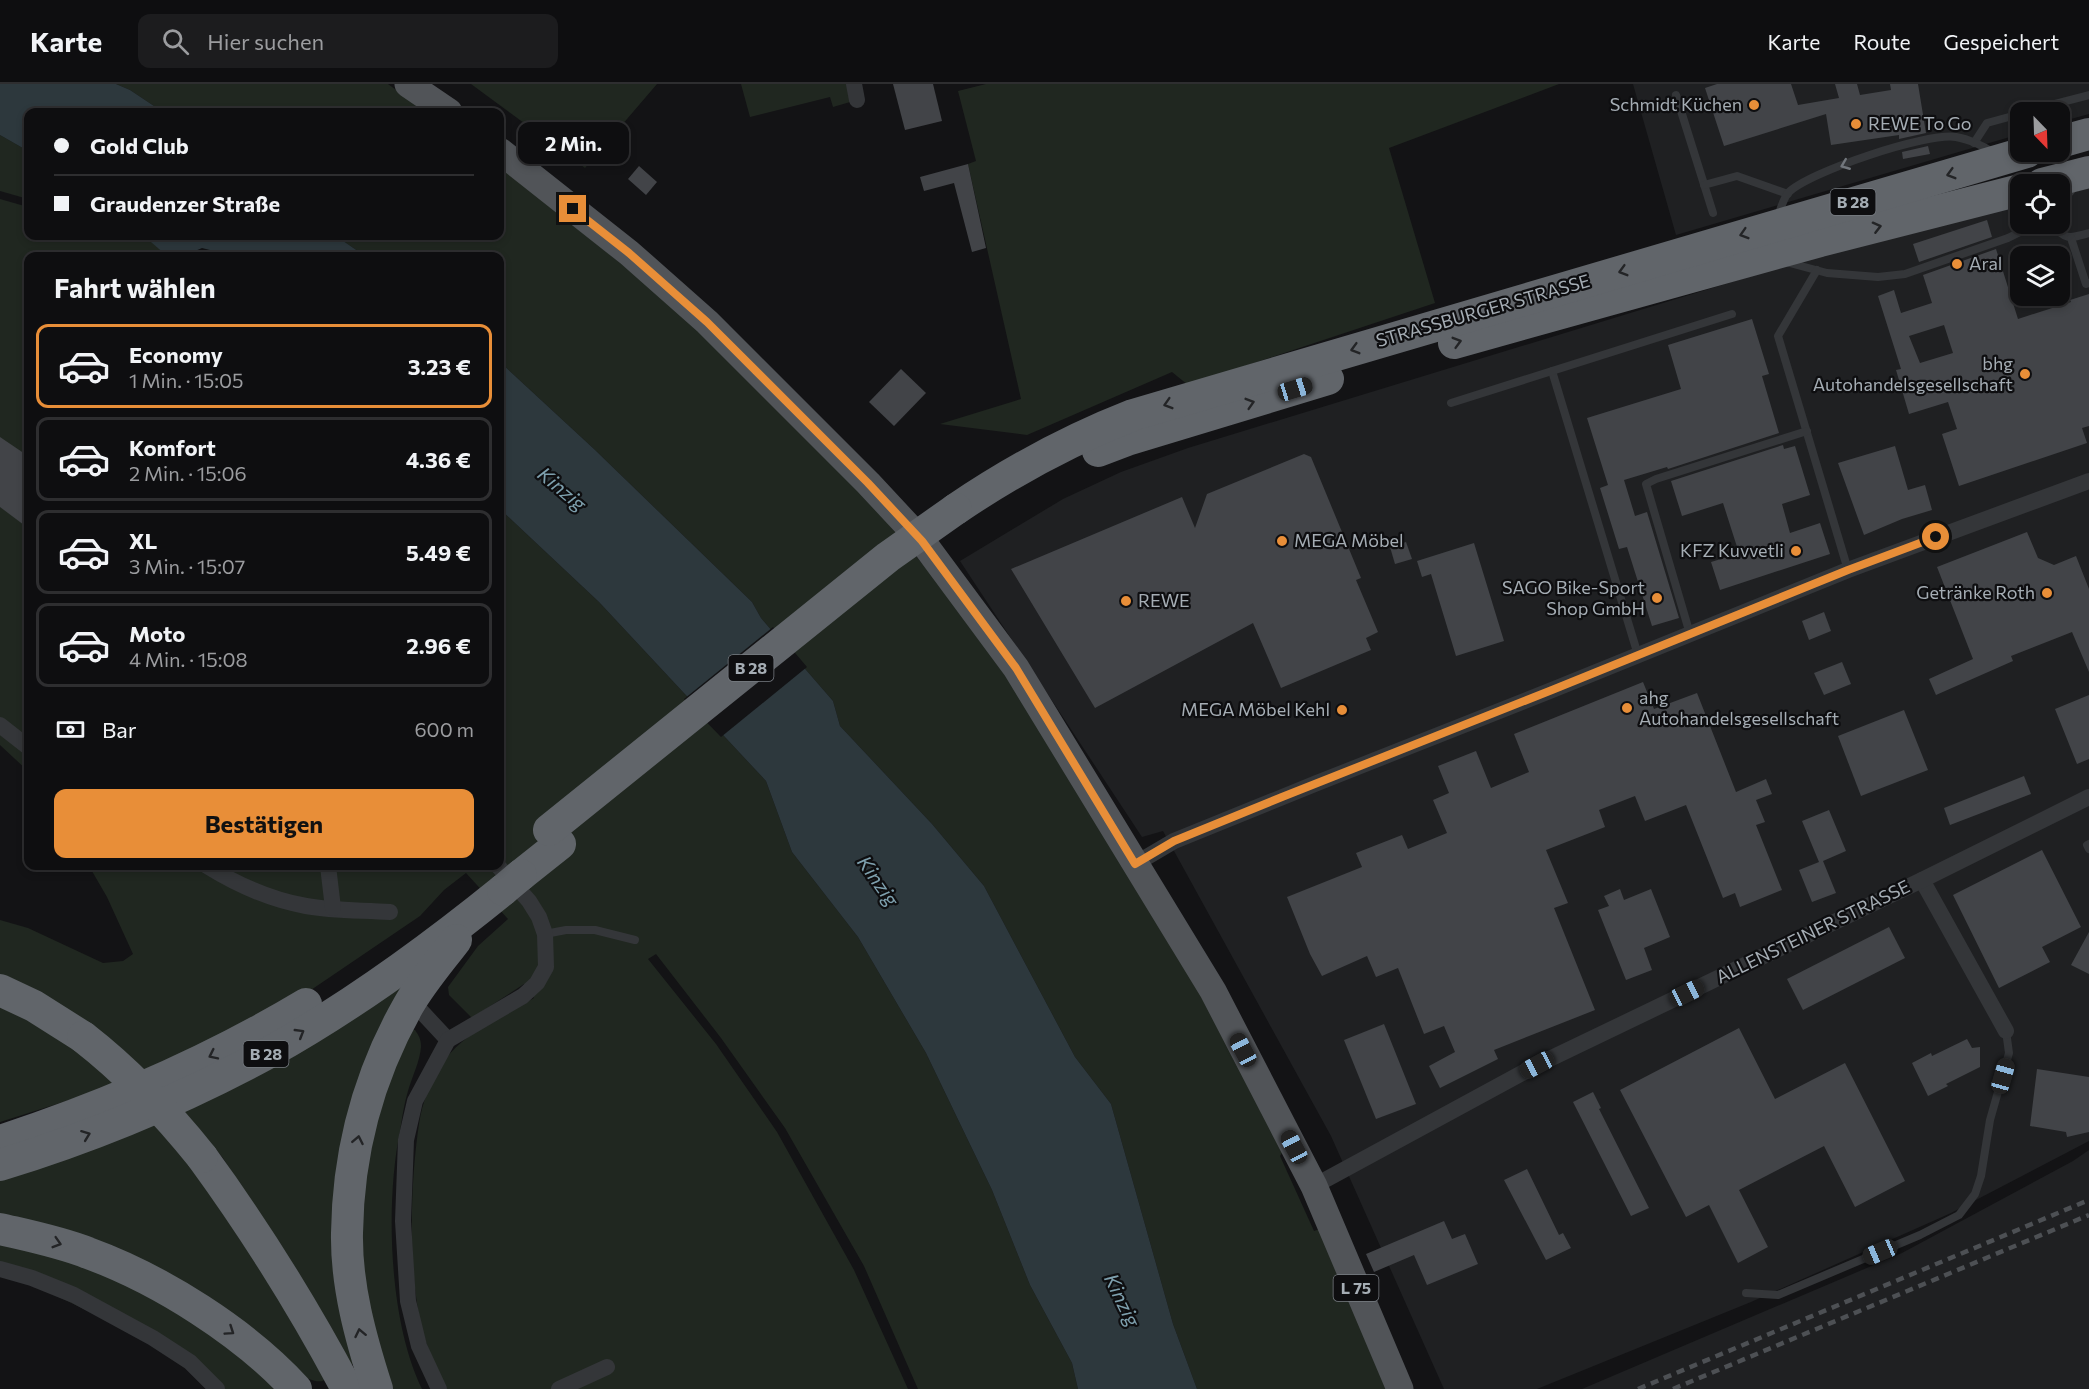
<!DOCTYPE html>
<html lang="de">
<head>
<meta charset="utf-8">
<style>
	:root { --surface:#0e0e10; --page:#1c1c1e; --text:#f1f3f6; --muted:#9b9c9f; --line:#2e2e30; --accent:#e88e38 }
	body { margin:0; font-family:Commissioner,sans-serif; background:var(--page); color:var(--text); height:100vh; display:flex; flex-direction:column; font-size:22px; white-space:nowrap }
	* { box-sizing:border-box; margin:0 }
	p { font-size:20px; color:var(--muted) }
	.icon { flex:none; width:33px; height:33px; fill:none; stroke:currentColor; stroke-width:2; stroke-linecap:round; stroke-linejoin:round }
	.map { position:relative; flex:1; overflow:hidden }
	.panel { position:absolute; left:24px; top:168px; width:480px; height:618px; display:flex; flex-direction:column; background:var(--surface); border-radius:12px; box-shadow:0 3px 9px #0003,0 0 0 2px var(--line) }
	.panel>* { flex:none }
	.top-card { position:absolute; left:24px; top:24px; width:480px; height:132px; border-radius:12px; box-shadow:0 3px 9px #0003,0 0 0 2px var(--line); display:grid; align-content:center; height:132px; padding:0 30px; background:var(--surface) }
	.needle { width:39px; rotate:157deg }
	.buttons { position:absolute; left:2010px; top:18px; display:grid; gap:12px }
	.buttons a { display:grid; place-items:center; width:60px; height:60px; border-radius:12px; background:var(--surface); box-shadow:0 3px 9px #0003,0 0 0 2px var(--line); font-size:30px }
	.end { position:absolute; width:27px; height:27px; margin:-14px; border:8px solid #e88e38; background:#111; box-shadow:0 0 0 3px #111 }
	.from { border-radius:50% }
	.bubble { position:absolute; height:42px; border-radius:12px; background:var(--surface); box-shadow:0 3px 9px #0003,0 0 0 2px var(--line); font-size:20px; font-weight:700; line-height:42px; text-align:center }
	.car { position:absolute; width:18px; height:36px; margin:-18px -9px; border-radius:8px; box-shadow:0 0 4px 2px #0007; background:linear-gradient(#222 24%,#8ab4d8 0 40%,#222 0 76%,#8ab4d8 0 86%,#222 0) }
	.top-card b { display:flex; align-items:center; gap:21px; height:57px; font-size:22px }
	.top-card b+b { border-top:2px solid var(--line) }
	.top-card i { width:15px; height:15px; background:var(--text) }
	ul { padding:0; list-style:none }
	li { display:flex; align-items:center; gap:18px; height:84px; margin:0 12px 9px; padding:0 18px; border:3px solid var(--line); border-radius:12px }
	li div { flex:1 }
	li b { display:block; font-size:22px }
	li em { font-style:normal; font-weight:700 }
	li.active { border-color:var(--accent) }
	li>.icon { width:54px; height:54px; stroke-width:1.5 }
	h2 { padding:0 30px; font-size:27px; line-height:72px }
	.pay { display:flex; align-items:center; gap:15px; height:66px; padding:0 30px; font-size:22px }
	.pay p { margin-inline-start:auto }
	.action { display:flex; gap:12px; margin-top:auto; padding:12px 30px }
	.action a { flex:1; height:69px; border-radius:12px; background:var(--accent); color:#111; font-size:24px; font-weight:700; line-height:69px; text-align:center }
	header { display:flex; align-items:center; gap:36px; box-sizing:border-box; height:84px; padding:0 30px; background:var(--surface); border-bottom:2px solid var(--line) }
	header strong { font-size:28px }
	nav { display:flex; gap:33px; margin-inline-start:auto; font-size:21px }
	.search { width:420px; height:54px; background:var(--page); display:flex; align-items:center; gap:15px; box-sizing:border-box; padding:0 21px; border-radius:12px; color:var(--muted); font-size:22px }
	.map>svg:first-child { display:block }
	.built { fill:#1f2022; fill-rule:evenodd }
	.green { fill:#202720 }
	.water { fill:#2d383d }
	.pier { fill:#131315 }
	.building { fill:#424448; fill-rule:evenodd }
	.lines { fill:none; stroke-linecap:round; stroke-linejoin:round }
	.lane { stroke:#343639; stroke-width:8 }
	.street { stroke:#343639; stroke-width:16 }
	.primary { stroke:#515458; stroke-width:27 }
	.highway { stroke:#61656a; stroke-width:32 }
	.rail { stroke:#4d5054; stroke-width:4.5; stroke-dasharray:8 6; stroke-linecap:butt }
	.highway-bridge { stroke:#61656a; stroke-width:32 }
	.oneway { stroke:#72777d }
	.oneway2 { stroke:#232426 }
	.route { stroke:#e88e38; stroke-width:8 }
	.poi-dot { fill:#e88e38; stroke:#0e0e10; stroke-width:2 }
	.labels { text-anchor:middle; stroke-width:4.5; stroke-linejoin:round; paint-order:stroke }
	.shield { fill:#0e0e10; stroke:#787d83; stroke-width:1.5 }
	.shield-label { font-size:16px; font-weight:bold; fill:#a5adb4 }
	.poi-label { font-size:18px; fill:#a5adb4; stroke:#0e0e10; text-anchor:end }
	.street-label { font-size:18px; fill:#a5adb4; stroke:#0e0e10 }
	.water-label { font-size:20px; font-style:italic; fill:#7ea0ae; stroke:#0e0e10 }
</style>
</head>
<body>
<header>
<strong>Karte</strong>
<div class="search"><svg class="icon" aria-label="search" viewBox="0 0 24 24"><circle cx="10" cy="10" r="6"/><path d="M15 15l6 6"/></svg>Hier suchen</div>
<nav><a>Karte</a><a>Route</a><a>Gespeichert</a></nav>
</header>
<div class="map">
<svg width="2089" height="1305" viewBox="0 0 2089 1305">
	<rect width="100%" height="100%" fill="#131315"/>
	<g class="built">
		<polygon points="1633,0 2089,0 2089,30 2060,38 2060,28 2020,28 2020,50 1676,151"/>
		<path d="M2089,104V1057L1951,1129L1751,1218L1537,1305H1444L1331,1052L1163,747L1142,753L960,477L1063,415L1121,388L1188,364L1784,182L2020,121V140H2060V112ZM2020,172H2060V212H2020Z"/>
		<polygon points="2089,1066 2089,1305 1582,1305 1902,1169 2073,1077"/>
	</g>
	<g class="green">
		<polygon points="116,0 388,0 426,28 163,28 130,6"/>
		<polygon points="471,0 657,0 585,84"/>
		<polygon points="741,0 862,0 857,16 833,23 830,13 750,33"/>
		<polygon points="986,0 1559,0 1389,64 1435,219 1188,301 1172,288 1027,351 940,340 1021,315 968,80 976,77 958,7"/>
		<polygon points="0,51 28,67 28,115 0,107"/>
		<polygon points="500,82 661,212 714,261 882,426 890,442 932,491 1004,589 1166,844 1285,1064 1280,1072 1314,1147 1323,1144 1391,1305 1197,1305 1173,1240 1111,1020 1075,973 984,802 932,740 840,642 833,617 761,534 752,518 594,365 500,278 500,172 365,172 336,152 500,152"/>
		<polygon points="0,115 28,123 28,152 129,152 152,158 167,172 28,172 28,687 0,661"/>
		<path d="M500,425L599,518L766,697L792,768L858,853L926,969L992,1106L1030,1201L1072,1279L1078,1305H918L864,1182L785,1044L721,954L656,870L648,875L716,960L777,1048L854,1186L908,1305H447C439,1289 430,1272 425,1255C407,1198 410,1099 419,1040C422,1019 431,995 444,977C465,948 503,932 534,914L524,900L472,934L449,911L448,903L478,862L508,835L466,789L444,806L420,832L308,908L147,991L0,892V836L28,844L103,879L123,877L133,870L107,813L89,782H500Z"/>
		<polygon points="400,897 408,901 353,1015 357,1278 348,1282 259,1131 223,1074 180,1023"/>
		<polygon points="0,922 51,946 117,1001 0,1038"/>
		<path d="M405,945L415,946C419,952 421,955 421,963C420,977 412,993 408,1007C404,1020 402,1034 400,1047C385,1120 389,1238 422,1305H388L363,1220L358,1102Z"/>
		<path d="M151,1037L192,1084L228,1131L327,1294C318,1305 292,1286 281,1277L0,1136V1091Z"/>
		<polygon points="0,1156 72,1175 161,1214 284,1305 221,1305 193,1277 0,1185"/>
	</g>
	<g class="water">
		<polygon points="0,0 116,0 130,6 163,28 28,28 28,67 0,51"/>
		<polygon points="129,152 336,152 365,172 216,172 210,166 202,164 195,167 193,172 167,172 151,158"/>
		<polygon points="500,278 594,365 752,518 761,534 833,617 840,642 932,740 984,802 1075,973 1111,1020 1173,1240 1197,1305 1078,1305 1072,1279 1030,1201 992,1106 926,969 858,853 792,768 766,697 599,518 500,425"/>
	</g>
	<polygon class="pier" points="773,543 807,583 721,653 684,615"/>
	<g class="building">
		<polygon points="893,0 933,0 942,37 905,46"/>
		<polygon points="1717,0 1791,0 1798,21 1839,14 1835,0 1857,0 1860,11 1891,6 1890,0 1918,0 1926,49 1899,55 1899,51 1831,61 1826,30 1724,62 1705,4"/>
		<polygon points="1928,62 1930,70 1903,75 1902,68"/>
		<polygon points="968,80 986,164 972,168 954,99 924,107 920,93"/>
		<polygon points="639,82 657,98 646,111 628,95"/>
		<polygon points="1987,136 1992,153 1919,178 1913,160"/>
		<path d="M1996,165L2018,235L2071,218L2070,216L2089,210V342L2082,344L2087,359L1959,402L1942,350L1957,345L1948,318L1909,330L1896,286L1901,285L1878,212L1894,206L1901,229L1932,219L1923,191ZM1944,241L1953,269L1920,279L1909,252Z"/>
		<polygon points="1752,235 1769,290 1762,292 1779,349 1668,385 1667,383 1624,396 1635,432 1647,428 1679,534 1652,542 1627,463 1619,465 1600,404 1608,401 1587,334 1681,305 1668,261"/>
		<polygon points="901,285 926,309 894,342 869,318"/>
		<polygon points="0,353 28,372 28,444 0,423"/>
		<polygon points="1783,361 1784,365 1795,362 1810,411 1782,420 1790,449 1820,439 1830,470 1720,506 1711,478 1734,471 1733,467 1738,466 1723,419 1682,432 1671,397"/>
		<polygon points="1895,362 1908,406 1925,401 1932,426 1902,435 1864,451 1838,379"/>
		<polygon points="1304,370 1311,373 1361,494 1356,496 1378,548 1366,554 1371,566 1281,604 1253,539 1095,624 1011,485 1182,413 1195,444 1207,410"/>
		<polygon points="2027,448 2038,474 2054,481 2076,472 2089,505 2089,588 2072,548 2011,572 2013,577 1936,611 1929,595 1973,575 1937,483"/>
		<polygon points="1406,458 1412,475 1395,480 1390,463"/>
		<polygon points="1474,459 1504,557 1456,572 1431,490 1422,493 1417,477"/>
		<polygon points="1824,528 1831,547 1809,556 1802,537"/>
		<polygon points="1842,578 1851,600 1824,611 1814,589"/>
		<polygon points="1643,598 1654,625 1697,609 1736,708 1766,695 1772,710 1756,716 1765,738 1756,741 1782,806 1740,823 1735,809 1723,814 1686,721 1645,737 1635,712 1599,726 1605,743 1546,766 1568,819 1554,824 1595,926 1494,966 1498,975 1440,1004 1429,982 1455,968 1444,942 1424,950 1398,884 1376,893 1367,872 1322,892 1310,870 1287,813 1362,783 1356,769 1402,751 1408,765 1447,749 1433,716 1449,709 1438,682 1476,667 1491,704 1529,688 1514,650"/>
		<polygon points="2089,611 2089,675 2077,680 2055,625"/>
		<polygon points="1904,626 1928,686 1861,712 1838,652"/>
		<polygon points="2024,692 2031,710 1950,741 1944,724"/>
		<polygon points="1829,726 1846,767 1823,777 1836,809 1812,818 1799,786 1819,778 1802,737"/>
		<polygon points="2042,766 2081,843 2042,863 2050,878 1999,904 1953,811"/>
		<polygon points="1620,805 1624,816 1651,805 1670,853 1644,864 1652,886 1626,896 1598,826 1609,822 1604,812"/>
		<polygon points="1889,843 1905,874 1803,926 1787,895"/>
		<polygon points="2089,848 2089,890 2071,881"/>
		<polygon points="1384,940 1416,1020 1376,1035 1344,956"/>
		<polygon points="1739,944 1775,1015 1845,979 1905,1097 1855,1123 1824,1062 1739,1106 1768,1163 1738,1179 1709,1121 1686,1133 1620,1006"/>
		<polygon points="1967,955 1972,964 1980,963 1980,983 1946,1000 1948,1002 1928,1012 1912,979 1931,969 1932,972"/>
		<polygon points="2037,985 2089,993 2089,1048 2067,1053 2066,1048 2030,1042"/>
		<polygon points="1593,1008 1601,1024 1599,1025 1649,1124 1631,1132 1573,1018"/>
		<polygon points="1527,1085 1559,1151 1563,1149 1571,1164 1546,1176 1504,1096"/>
		<polygon points="1444,1137 1452,1155 1465,1150 1478,1180 1427,1201 1414,1171 1374,1188 1366,1170"/>
	</g>
	<g class="lines">
		<g class="lane">
			<polyline points="1676,11 1713,129"/>
			<polyline points="2024,28 2089,11"/>
			<polyline points="1974,59 1987,39 2020,30"/>
			<polyline points="1704,101 1737,92 1788,110"/>
			<polyline points="2060,119 2071,107 2072,100"/>
			<path d="M1777,135C1780,127 1783,115 1788,109C1808,88 1928,48 1956,53C1968,55 1984,62 1994,69"/>
			<path d="M2051,140C2066,156 2068,155 2089,149"/>
			<polyline points="2071,154 2086,200 2089,199"/>
			<polyline points="1786,178 1827,189 1878,193 1905,190 2008,154 2036,140"/>
			<polyline points="1817,186 1778,252 1848,486"/>
			<polyline points="1552,287 1638,571"/>
			<polyline points="1451,319 1732,230"/>
			<polyline points="1690,550 1646,400 1656,395 1807,347"/>
			<polyline points="2089,760 2087,761 2089,765"/>
			<polyline points="545,850 566,846 595,846 635,856"/>
			<polyline points="1746,1209 1778,1211 1920,1151 1959,1131 1975,1110 1981,1092 1990,1036 2009,969 2006,947"/>
		</g>
		<g class="street">
			<polyline points="854,0 857,16"/>
			<polyline points="0,641 28,663"/>
			<polyline points="1135,780 1174,757 1317,699 1552,606 1848,486 2089,397"/>
			<path d="M207,782C236,800 272,816 306,822C334,827 363,826 390,828"/>
			<polyline points="328,782 333,824"/>
			<polyline points="1922,796 2006,947"/>
			<polyline points="409,920 421,927 448,956"/>
			<polyline points="1314,1102 1537,981 1922,796 2089,713"/>
			<polyline points="0,1185 32,1194 74,1211 153,1254 190,1278 217,1305"/>
			<polyline points="439,1305 419,1262 408,1217 403,1137 406,1056 415,1017 448,956 523,912 537,899 546,883 545,850 539,833 529,817 498,782"/>
			<polyline points="559,1305 607,1283"/>
		</g>
		<g class="primary">
			<polyline points="408,0 449,28"/>
			<polyline points="500,67 629,169 707,238 868,399 922,457 1016,584 1213,907 1314,1102 1400,1305"/>
		</g>
		<g class="highway">
			<polyline points="2060,58 2089,50"/>
			<polyline points="2042,100 2089,88"/>
			<polyline points="1454,259 1820,157 2020,106"/>
			<polyline points="1098,367 1127,356 1328,295"/>
			<path d="M956,425C1012,387 1069,356 1133,331L2027,68"/>
			<polyline points="521,791 560,760"/>
			<polyline points="0,906 34,922 83,953"/>
			<path d="M0,1057C107,1022 209,978 306,920"/>
			<path d="M202,1073C256,1147 304,1224 347,1305"/>
			<path d="M0,1081C92,1053 183,1015 268,969C351,923 429,866 503,806"/>
			<path d="M0,1145C30,1152 60,1158 88,1169C160,1195 245,1249 296,1305"/>
			<path d="M377,1305C361,1255 346,1202 347,1149C348,1069 369,991 408,922C421,899 440,877 456,856"/>
		</g>
		<g class="rail">
			<polyline points="1638,1305 2089,1116"/>
			<polyline points="1673,1305 2089,1131"/>
		</g>
		<g class="highway-bridge">
			<polyline points="549,746 888,473 956,425"/>
			<polyline points="503,806 521,791"/>
			<path d="M83,953C128,988 166,1028 202,1073"/>
		</g>
	</g>
	<defs><path id="oneway-chevron" d="M-2-3.5L2.5 0L-2 3.5" fill="none" stroke-width="1.6" stroke-linecap="round" stroke-linejoin="round" transform="scale(1.5)"/></defs>
	<use class="oneway" href="#oneway-chevron" transform="translate(1845 81) rotate(158)"/>
	<g class="oneway2">
		<use href="#oneway-chevron" transform="translate(1951 90) rotate(164)"/>
		<use href="#oneway-chevron" transform="translate(1877 143) rotate(-14)"/>
		<use href="#oneway-chevron" transform="translate(1744 150) rotate(163)"/>
		<use href="#oneway-chevron" transform="translate(1623 187) rotate(164)"/>
		<use href="#oneway-chevron" transform="translate(1457 258) rotate(-16)"/>
		<use href="#oneway-chevron" transform="translate(1355 265) rotate(164)"/>
		<use href="#oneway-chevron" transform="translate(1250 319) rotate(-17)"/>
		<use href="#oneway-chevron" transform="translate(1168 320) rotate(163)"/>
		<use href="#oneway-chevron" transform="translate(300 949) rotate(-31)"/>
		<use href="#oneway-chevron" transform="translate(213 971) rotate(154)"/>
		<use href="#oneway-chevron" transform="translate(86 1051) rotate(-21)"/>
		<use href="#oneway-chevron" transform="translate(358 1056) rotate(-79)"/>
		<use href="#oneway-chevron" transform="translate(57 1159) rotate(17)"/>
		<use href="#oneway-chevron" transform="translate(230 1247) rotate(34)"/>
		<use href="#oneway-chevron" transform="translate(360 1249) rotate(-102)"/>
	</g>
	<g class="lines">
		<polyline class="route" points="573,125 629,169 707,238 868,399 922,457 1016,584 1135,780 1174,757 1282,713 1552,606 1848,486 1936,453"/>
	</g>
	<g class="poi-dot">
		<circle cx="1754" cy="21" r="6"/>
		<circle cx="1856" cy="40" r="6"/>
		<circle cx="1957" cy="180" r="6"/>
		<circle cx="2025" cy="290" r="6"/>
		<circle cx="1282" cy="457" r="6"/>
		<circle cx="1796" cy="467" r="6"/>
		<circle cx="2047" cy="509" r="6"/>
		<circle cx="1657" cy="514" r="6"/>
		<circle cx="1126" cy="517" r="6"/>
		<circle cx="1627" cy="624" r="6"/>
		<circle cx="1342" cy="626" r="6"/>
	</g>
	<g class="labels">
		<g class="shield">
			<rect x="1830.5" y="105" width="45" height="26" rx="4.5"/>
			<rect x="728.5" y="571" width="45" height="26" rx="4.5"/>
			<rect x="243.5" y="957" width="45" height="26" rx="4.5"/>
			<rect x="1333.5" y="1191" width="45" height="26" rx="4.5"/>
		</g>
		<g class="shield-label">
			<text x="1853" y="124">B 28</text>
			<text x="751" y="590">B 28</text>
			<text x="266" y="976">B 28</text>
			<text x="1356" y="1210">L 75</text>
		</g>
		<g class="poi-label">
			<text x="1742" y="27">Schmidt Küchen</text>
			<text x="1868" y="46" text-anchor="start">REWE To Go</text>
			<text x="1969" y="186" text-anchor="start">Aral</text>
			<text x="2013" y="286">bhg<tspan x="2013" dy="21">Autohandelsgesellschaft</tspan></text>
			<text x="1294" y="463" text-anchor="start">MEGA Möbel</text>
			<text x="1784" y="473">KFZ Kuvvetli</text>
			<text x="1645" y="510">SAGO Bike-Sport<tspan x="1645" dy="21">Shop GmbH</tspan></text>
			<text x="2035" y="515">Getränke Roth</text>
			<text x="1138" y="523" text-anchor="start">REWE</text>
			<text x="1639" y="620" text-anchor="start">ahg<tspan x="1639" dy="21">Autohandelsgesellschaft</tspan></text>
			<text x="1330" y="632">MEGA Möbel Kehl</text>
		</g>
		<g class="street-label">
			<text transform="translate(1483 227) rotate(-16)" y="6">STRASSBURGER STRASSE</text>
			<text transform="translate(1813 848) rotate(-26)" y="6">ALLENSTEINER STRASSE</text>
		</g>
		<g class="water-label">
			<text transform="translate(562 405) rotate(40)" y="7">Kinzig</text>
			<text transform="translate(878 797) rotate(55)" y="7">Kinzig</text>
			<text transform="translate(1122 1216) rotate(64)" y="7">Kinzig</text>
		</g>
	</g>
</svg>
<div class="buttons">
<a><svg class="needle" viewBox="-14 -14 28 28"><path d="M0-13l5 13h-10z" fill="#e53935"/><path d="M0 13l5-13h-10z" fill="#9b9c9f"/></svg></a>
<a><svg class="icon" aria-label="locate" viewBox="0 0 24 24"><circle cx="12" cy="12" r="6"/><path d="M12 2v4M12 18v4M2 12h4M18 12h4"/></svg></a>
<a><svg class="icon" aria-label="layers" viewBox="0 0 24 24"><path d="M12 4l9 5-9 5-9-5zM3 14l9 5 9-5"/></svg></a>
</div>
<i class="end from" style="left:1936px;top:453px"></i>
<i class="end" style="left:573px;top:125px"></i>
<div class="bubble" style="left:518px;top:38px;width:111px">2 Min.</div>
<i class="car" style="left:1295px;top:305px;rotate:73deg"></i>
<i class="car" style="left:1687px;top:909px;rotate:64deg"></i>
<i class="car" style="left:1243px;top:966px;rotate:332deg"></i>
<i class="car" style="left:1537px;top:981px;rotate:242deg"></i>
<i class="car" style="left:2003px;top:992px;rotate:16deg"></i>
<i class="car" style="left:1294px;top:1063px;rotate:332deg"></i>
<i class="car" style="left:1880px;top:1168px;rotate:247deg"></i>
<div class="top-card">
<b><i class="from"></i>Gold Club</b>
<b><i></i>Graudenzer Straße</b>
</div>
<section class="panel">
<h2>Fahrt wählen</h2>
<ul>
<li class="active"><svg class="icon" aria-label="car" viewBox="0 0 24 24"><path d="M5 17H2v-5l4-1 3-4h7l3 4 3 1v5h-3M9 17h6M6 11h13"/><circle cx="7" cy="17" r="2"/><circle cx="17" cy="17" r="2"/></svg><div><b>Economy</b><p>1 Min. · 15:05</p></div><em>3.23 €</em></li>
<li><svg class="icon" aria-label="car" viewBox="0 0 24 24"><path d="M5 17H2v-5l4-1 3-4h7l3 4 3 1v5h-3M9 17h6M6 11h13"/><circle cx="7" cy="17" r="2"/><circle cx="17" cy="17" r="2"/></svg><div><b>Komfort</b><p>2 Min. · 15:06</p></div><em>4.36 €</em></li>
<li><svg class="icon" aria-label="car" viewBox="0 0 24 24"><path d="M5 17H2v-5l4-1 3-4h7l3 4 3 1v5h-3M9 17h6M6 11h13"/><circle cx="7" cy="17" r="2"/><circle cx="17" cy="17" r="2"/></svg><div><b>XL</b><p>3 Min. · 15:07</p></div><em>5.49 €</em></li>
<li><svg class="icon" aria-label="car" viewBox="0 0 24 24"><path d="M5 17H2v-5l4-1 3-4h7l3 4 3 1v5h-3M9 17h6M6 11h13"/><circle cx="7" cy="17" r="2"/><circle cx="17" cy="17" r="2"/></svg><div><b>Moto</b><p>4 Min. · 15:08</p></div><em>2.96 €</em></li>
</ul>
<div class="pay"><svg class="icon" aria-label="cash" viewBox="0 0 24 24"><path d="M3 7h18v10H3z"/><circle cx="12" cy="12" r="2"/></svg>Bar<p>600 m</p></div>
<div class="action"><a>Bestätigen</a></div>
</section>
</div>
</body>
</html>
